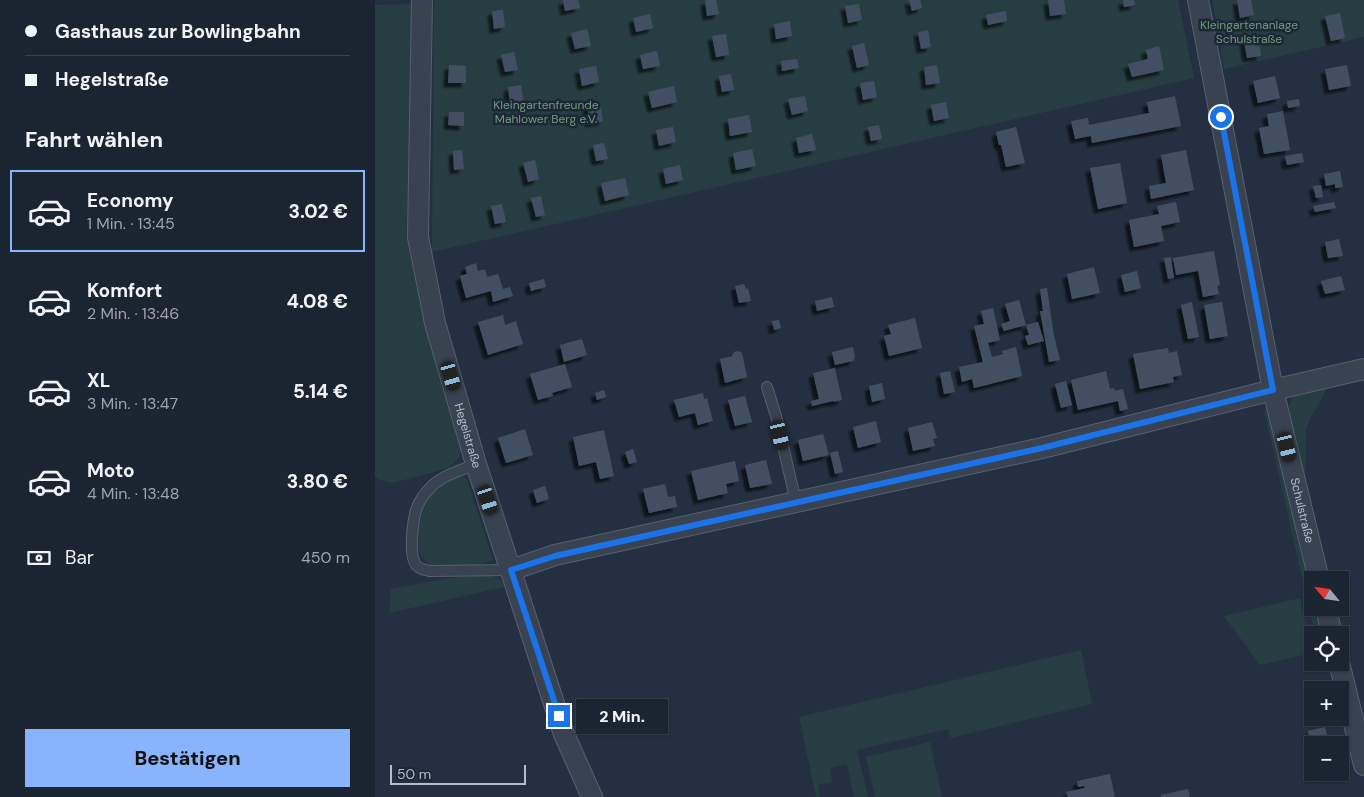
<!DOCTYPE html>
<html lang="de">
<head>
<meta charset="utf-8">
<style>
	:root { --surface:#1b2431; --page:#28303d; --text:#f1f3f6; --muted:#a0a4ab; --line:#39414d; --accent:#89b3fc }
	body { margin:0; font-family:"DM Sans",sans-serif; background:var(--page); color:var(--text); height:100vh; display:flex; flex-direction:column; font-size:19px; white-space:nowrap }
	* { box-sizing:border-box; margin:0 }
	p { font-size:16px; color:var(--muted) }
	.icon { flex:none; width:28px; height:28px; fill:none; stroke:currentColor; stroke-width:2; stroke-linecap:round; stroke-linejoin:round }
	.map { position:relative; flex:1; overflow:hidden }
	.panel { display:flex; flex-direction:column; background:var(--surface); width:375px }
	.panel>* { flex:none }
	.guide { display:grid; align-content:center; height:110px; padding:0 25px; background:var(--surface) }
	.needle { width:32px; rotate:299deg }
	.tools { position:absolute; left:929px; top:571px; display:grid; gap:10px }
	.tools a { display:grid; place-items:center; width:45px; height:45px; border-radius:0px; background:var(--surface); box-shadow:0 1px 4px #0004,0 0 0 1px var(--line); font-size:25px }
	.scale { position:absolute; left:15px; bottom:12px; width:136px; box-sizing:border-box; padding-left:5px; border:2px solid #b5bdcb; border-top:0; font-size:14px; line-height:18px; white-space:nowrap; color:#b5bdcb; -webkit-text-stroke:4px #1d2736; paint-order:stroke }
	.end { position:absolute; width:22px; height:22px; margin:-11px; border:6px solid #1a73e8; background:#fff; box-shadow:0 0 0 2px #fff }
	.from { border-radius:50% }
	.bubble { position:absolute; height:35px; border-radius:0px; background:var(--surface); box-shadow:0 1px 4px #0004,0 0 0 1px var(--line); font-size:16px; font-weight:800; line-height:35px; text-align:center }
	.car { position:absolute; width:15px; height:30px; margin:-15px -8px; border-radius:6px; box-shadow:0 0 4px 1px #0007; background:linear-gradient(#222 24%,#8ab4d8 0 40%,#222 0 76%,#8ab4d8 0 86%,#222 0) }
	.guide b { display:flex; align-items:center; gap:18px; height:48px; font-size:19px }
	.guide b+b { border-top:1px solid var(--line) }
	.guide i { width:12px; height:12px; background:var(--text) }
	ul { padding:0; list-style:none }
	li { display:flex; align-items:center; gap:15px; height:82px; margin:0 10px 8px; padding:0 15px; border:2px solid transparent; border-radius:0px }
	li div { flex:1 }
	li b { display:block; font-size:19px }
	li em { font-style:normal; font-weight:800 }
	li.current { border-color:var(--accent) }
	li>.icon { width:45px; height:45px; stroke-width:1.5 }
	h2 { padding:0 25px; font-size:22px; line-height:60px }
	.pay { display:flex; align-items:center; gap:12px; height:55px; padding:0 25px; font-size:19px }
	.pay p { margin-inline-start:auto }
	.cta { display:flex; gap:10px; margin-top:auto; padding:10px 25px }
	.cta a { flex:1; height:58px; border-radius:0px; background:var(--accent); color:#111; font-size:20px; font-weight:800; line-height:58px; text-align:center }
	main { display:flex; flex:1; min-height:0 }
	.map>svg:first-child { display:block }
	.green { fill:#263e42 }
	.building { fill:#435063; filter:url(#shadow) }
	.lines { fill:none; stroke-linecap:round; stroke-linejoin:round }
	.service-casing { stroke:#56606e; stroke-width:12 }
	.minor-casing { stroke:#56606e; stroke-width:22 }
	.service { stroke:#384250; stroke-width:10 }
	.minor { stroke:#384250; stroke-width:20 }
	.route { stroke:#1a73e8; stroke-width:6 }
	.labels { text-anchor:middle; stroke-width:5; stroke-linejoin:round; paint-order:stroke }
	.park-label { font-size:12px; fill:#6b9d77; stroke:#1d2736 }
	.street-label { font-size:12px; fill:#b5bdcb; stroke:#1d2736 }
</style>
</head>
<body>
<main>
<section class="panel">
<div class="guide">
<b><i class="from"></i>Gasthaus zur Bowlingbahn</b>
<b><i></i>Hegelstraße</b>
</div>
<h2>Fahrt wählen</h2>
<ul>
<li class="current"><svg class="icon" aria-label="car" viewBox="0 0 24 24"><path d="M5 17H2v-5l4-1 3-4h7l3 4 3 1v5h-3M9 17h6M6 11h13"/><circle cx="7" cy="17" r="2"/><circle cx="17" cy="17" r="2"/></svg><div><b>Economy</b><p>1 Min. · 13:45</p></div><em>3.02 €</em></li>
<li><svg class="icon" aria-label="car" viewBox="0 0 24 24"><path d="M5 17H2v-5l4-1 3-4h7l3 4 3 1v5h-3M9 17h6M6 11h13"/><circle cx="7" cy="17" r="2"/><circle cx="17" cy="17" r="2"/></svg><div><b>Komfort</b><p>2 Min. · 13:46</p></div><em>4.08 €</em></li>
<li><svg class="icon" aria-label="car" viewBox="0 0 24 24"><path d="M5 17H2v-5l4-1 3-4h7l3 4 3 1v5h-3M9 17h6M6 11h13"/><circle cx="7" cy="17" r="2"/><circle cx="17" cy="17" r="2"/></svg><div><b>XL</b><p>3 Min. · 13:47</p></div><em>5.14 €</em></li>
<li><svg class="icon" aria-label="car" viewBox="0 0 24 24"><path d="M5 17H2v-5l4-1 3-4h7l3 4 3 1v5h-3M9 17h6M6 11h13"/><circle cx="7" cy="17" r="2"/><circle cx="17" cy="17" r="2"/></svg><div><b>Moto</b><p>4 Min. · 13:48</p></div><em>3.80 €</em></li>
</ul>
<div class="pay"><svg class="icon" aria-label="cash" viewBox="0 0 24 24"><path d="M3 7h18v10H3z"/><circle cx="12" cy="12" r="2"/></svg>Bar<p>450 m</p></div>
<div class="cta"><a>Bestätigen</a></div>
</section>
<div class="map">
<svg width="989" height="797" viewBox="0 0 989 797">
	<defs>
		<filter id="shadow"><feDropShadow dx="-4.5" dy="4.5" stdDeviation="1" flood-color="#0009"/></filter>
	</defs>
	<rect width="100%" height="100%" fill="#243041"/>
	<g class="green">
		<polygon points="59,0 803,0 819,78 57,252"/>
		<polygon points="837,0 989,0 989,37 849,69"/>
		<path d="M39,4L37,239L87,449C85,457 80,463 73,468L18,483L5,480L0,475V5Z"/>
		<polygon points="955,384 935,419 931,430 930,479 913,412 915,403 920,392"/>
		<polygon points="889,409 895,414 937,598 938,608 940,608 946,635 940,635"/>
		<path d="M86,476L92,479L118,560L103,565L64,567C58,566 52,564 48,558C37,545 42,512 51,499C60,487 72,480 86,476Z"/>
		<polygon points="113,575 127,580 129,587 14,613 16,589 74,578"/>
		<polygon points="925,598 936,653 885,665 849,616"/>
		<polygon points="706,650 717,704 576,738 573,729 482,750 493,797 479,797 472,764 455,768 457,782 443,785 445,797 441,797 424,717"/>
		<polygon points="555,742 567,797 500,797 491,757"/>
	</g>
	<g class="building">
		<polygon points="188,0 203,0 205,8 190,11"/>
		<polygon points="330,0 341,0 344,14 332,16"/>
		<polygon points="534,0 545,0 547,8 537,11"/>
		<polygon points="673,0 689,0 691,14 675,16"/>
		<polygon points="748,0 759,0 760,5 749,7"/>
		<polygon points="862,0 876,0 879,15 865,18"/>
		<polygon points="484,4 487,20 473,23 470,6"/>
		<polygon points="128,10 130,27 119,29 117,11"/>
		<polygon points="631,11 632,21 613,25 611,15"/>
		<polygon points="965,13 970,38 956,41 950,16"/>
		<polygon points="275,14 278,28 261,32 258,18"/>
		<polygon points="415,21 417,36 401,39 399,24"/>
		<polygon points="212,29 216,46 200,49 196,33"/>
		<polygon points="553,30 556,47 546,49 543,32"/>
		<polygon points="351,34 354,55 341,57 337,36"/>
		<polygon points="883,34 886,56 872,58 868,36"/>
		<polygon points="489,43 494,65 482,68 477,46"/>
		<polygon points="784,46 789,70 757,77 753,64 773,59 771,50"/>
		<polygon points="282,51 285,66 268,69 265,55"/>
		<polygon points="139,52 143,70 130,72 126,55"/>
		<polygon points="422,59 424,68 407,71 406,61"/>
		<polygon points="74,65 91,66 91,83 73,83"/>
		<polygon points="562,65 565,83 551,85 549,67"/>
		<polygon points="972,65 976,86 954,90 950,69"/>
		<polygon points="221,66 224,82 207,86 204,69"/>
		<polygon points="356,74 359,90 347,92 344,76"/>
		<polygon points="900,76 905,98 883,103 878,81"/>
		<polygon points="499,81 502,97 488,100 485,83"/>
		<polygon points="146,85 149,103 135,105 133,87"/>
		<polygon points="299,86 302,102 277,108 273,92"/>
		<polygon points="430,96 433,111 417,115 413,99"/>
		<polygon points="800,96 806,126 717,143 716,136 700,139 696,121 713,118 714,125 774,113 772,102"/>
		<polygon points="924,99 925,106 913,108 912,101"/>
		<polygon points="571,102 574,118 559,121 556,105"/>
		<polygon points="225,103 228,121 215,123 212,106"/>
		<polygon points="908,111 915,150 889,154 884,128 894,126 892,114"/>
		<polygon points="74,112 89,112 89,126 73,125"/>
		<polygon points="374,115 377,132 355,136 353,119"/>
		<polygon points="504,125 507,139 496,141 493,127"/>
		<polygon points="298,127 301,142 284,146 281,130"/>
		<polygon points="641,127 650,163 631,167 626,145 624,145 621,132"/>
		<polygon points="437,134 441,150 424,153 421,138"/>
		<polygon points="229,143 233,159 221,161 218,145"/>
		<polygon points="377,149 381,166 361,170 358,153"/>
		<polygon points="87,150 89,169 79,170 78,151"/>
		<polygon points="811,150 819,190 776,199 774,186 791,183 786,155"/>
		<polygon points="927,153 929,162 912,165 910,156"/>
		<polygon points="160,160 164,179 153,182 148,163"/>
		<polygon points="745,163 752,203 723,209 715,168"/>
		<polygon points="305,165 308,180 291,184 288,169"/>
		<polygon points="965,171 968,187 960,188 960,184 951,186 949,174"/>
		<polygon points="250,178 254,195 230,201 226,183"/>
		<polygon points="946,185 948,197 941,198 938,186"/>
		<polygon points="166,196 170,215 161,217 156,198"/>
		<polygon points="801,202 805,222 786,226 789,241 759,247 754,220 784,214 782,206"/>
		<polygon points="959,202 961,208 940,212 938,206"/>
		<polygon points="127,204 131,222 120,224 116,206"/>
		<polygon points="964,239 968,256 953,258 950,242"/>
		<polygon points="839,251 845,285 842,286 844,294 828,297 823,271 801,275 798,258"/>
		<polygon points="796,257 799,278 793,279 789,258"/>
		<polygon points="101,263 103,271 110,269 112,277 123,274 128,289 135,287 138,296 118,302 116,291 91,298 85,276 92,274 90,267"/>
		<polygon points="719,267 725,293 697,299 692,274"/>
		<polygon points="762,271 766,288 750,292 746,275"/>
		<polygon points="966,276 970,290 950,294 946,281"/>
		<polygon points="169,279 171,287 156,291 154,283"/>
		<polygon points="369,284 371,289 373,288 376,301 364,303 360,286"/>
		<polygon points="672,288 679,336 685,360 674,362 665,311 668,311 665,289"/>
		<polygon points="457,297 459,307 442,311 440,301"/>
		<polygon points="644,300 651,325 629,331 626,324 635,321 630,304"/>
		<polygon points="817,302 824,337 813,339 806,305"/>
		<polygon points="847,302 853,336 835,339 829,305"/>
		<polygon points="618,308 625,340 613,343 617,357 628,354 627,351 641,347 647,376 599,388 597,379 587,382 584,367 608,362 599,326 609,324 606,311"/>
		<polygon points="128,315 130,325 141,321 148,344 113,355 103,322"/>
		<polygon points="540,318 547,348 514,356 509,336 516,334 513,325"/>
		<polygon points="404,320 406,328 399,330 397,321"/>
		<polygon points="663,322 669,341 653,345 650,336 654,335 651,325"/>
		<polygon points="207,339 212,355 189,362 185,345"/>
		<polygon points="478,347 480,357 478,361 460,365 457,352"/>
		<polygon points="793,348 794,353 802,351 807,375 798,377 799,382 765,389 758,354"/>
		<polygon points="363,351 367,353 372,377 350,383 345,359 357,356 359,352"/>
		<polygon points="190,364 197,387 177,393 178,396 163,400 155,374"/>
		<polygon points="460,368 467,400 458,402 458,401 437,406 436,401 444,399 438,373"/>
		<polygon points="575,371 580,392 569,394 565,373"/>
		<polygon points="731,371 735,389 739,388 740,391 748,389 753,409 745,411 743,401 703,410 696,380"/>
		<polygon points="691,381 697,405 686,408 680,384"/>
		<polygon points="507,383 510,399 497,402 494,386"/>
		<polygon points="229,390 231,397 222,400 220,393"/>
		<polygon points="328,393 329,399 332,398 338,421 323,425 320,413 304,417 299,400"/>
		<polygon points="370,396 377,422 360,426 353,400"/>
		<polygon points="501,421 506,442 483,448 478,427"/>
		<polygon points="557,422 562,438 558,439 560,446 538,451 533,428"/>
		<polygon points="150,429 158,455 131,463 123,438"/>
		<polygon points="229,430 239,476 225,479 221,462 204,466 198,437"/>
		<polygon points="448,434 454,455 428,461 423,440"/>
		<polygon points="258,449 262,462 254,464 250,452"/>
		<polygon points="463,451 468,472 460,474 455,453"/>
		<polygon points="391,460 397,484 375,488 370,465"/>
		<polygon points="360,461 364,481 351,484 353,493 323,500 316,471"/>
		<polygon points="290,484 293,497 300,496 302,507 274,513 268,489"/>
		<polygon points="170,486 174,499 162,503 158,490"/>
		<polygon points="950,727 954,745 936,745 933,731"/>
		<polygon points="943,772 960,772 960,774 944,778"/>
		<polygon points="735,774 740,797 693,797 691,792 710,788 709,786 703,787 702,781"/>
		<polygon points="813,789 815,797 786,797 786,795"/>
	</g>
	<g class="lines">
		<defs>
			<g id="service">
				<polyline points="392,387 401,416 421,502"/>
				<path d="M101,464C85,471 66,475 54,489C50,493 46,499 43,505C38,516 33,554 41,565C44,569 49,570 55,571L136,570"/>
			</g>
			<g id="minor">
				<path id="s1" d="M47,0L43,237L60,323L101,464L189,734L217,797"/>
				<path id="s2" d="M823,0L898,390L944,580"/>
				<polyline points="136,570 180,555 667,448 898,390 989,369"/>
				<polyline points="951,608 957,635"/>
				<polyline points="964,662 989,765"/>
			</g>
		</defs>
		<use href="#service" class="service-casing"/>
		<use href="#minor" class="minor-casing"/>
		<use href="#service" class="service"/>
		<use href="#minor" class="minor"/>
	</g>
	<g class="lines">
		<polyline class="route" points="184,716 136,570 180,556 667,448 898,390 846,117"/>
	</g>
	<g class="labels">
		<g class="park-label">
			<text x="874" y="29">Kleingartenanlage<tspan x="874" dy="14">Schulstraße</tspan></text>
			<text x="171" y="109">Kleingartenfreunde<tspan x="171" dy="14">Mahlower Berg e.V.</tspan></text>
		</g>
		<g class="street-label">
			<text dy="4" stroke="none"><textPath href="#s1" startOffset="442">Hegelstraße</textPath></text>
			<text dy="4" stroke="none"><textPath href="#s2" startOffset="521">Schulstraße</textPath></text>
		</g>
	</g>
</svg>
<div class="tools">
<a><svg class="needle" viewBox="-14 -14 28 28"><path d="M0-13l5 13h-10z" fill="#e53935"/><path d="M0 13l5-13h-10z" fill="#a0a4ab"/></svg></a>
<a><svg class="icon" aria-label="locate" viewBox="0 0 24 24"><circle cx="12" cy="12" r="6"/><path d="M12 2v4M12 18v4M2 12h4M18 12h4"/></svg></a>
<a>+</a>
<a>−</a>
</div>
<div class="scale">50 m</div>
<i class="end from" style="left:846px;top:117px"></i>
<i class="end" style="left:184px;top:716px"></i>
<div class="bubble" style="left:201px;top:699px;width:92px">2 Min.</div>
<i class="car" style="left:76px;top:376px;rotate:164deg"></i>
<i class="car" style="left:405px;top:435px;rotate:167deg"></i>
<i class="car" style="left:912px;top:447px;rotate:166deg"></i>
<i class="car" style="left:113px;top:500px;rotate:162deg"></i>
</div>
</main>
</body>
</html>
